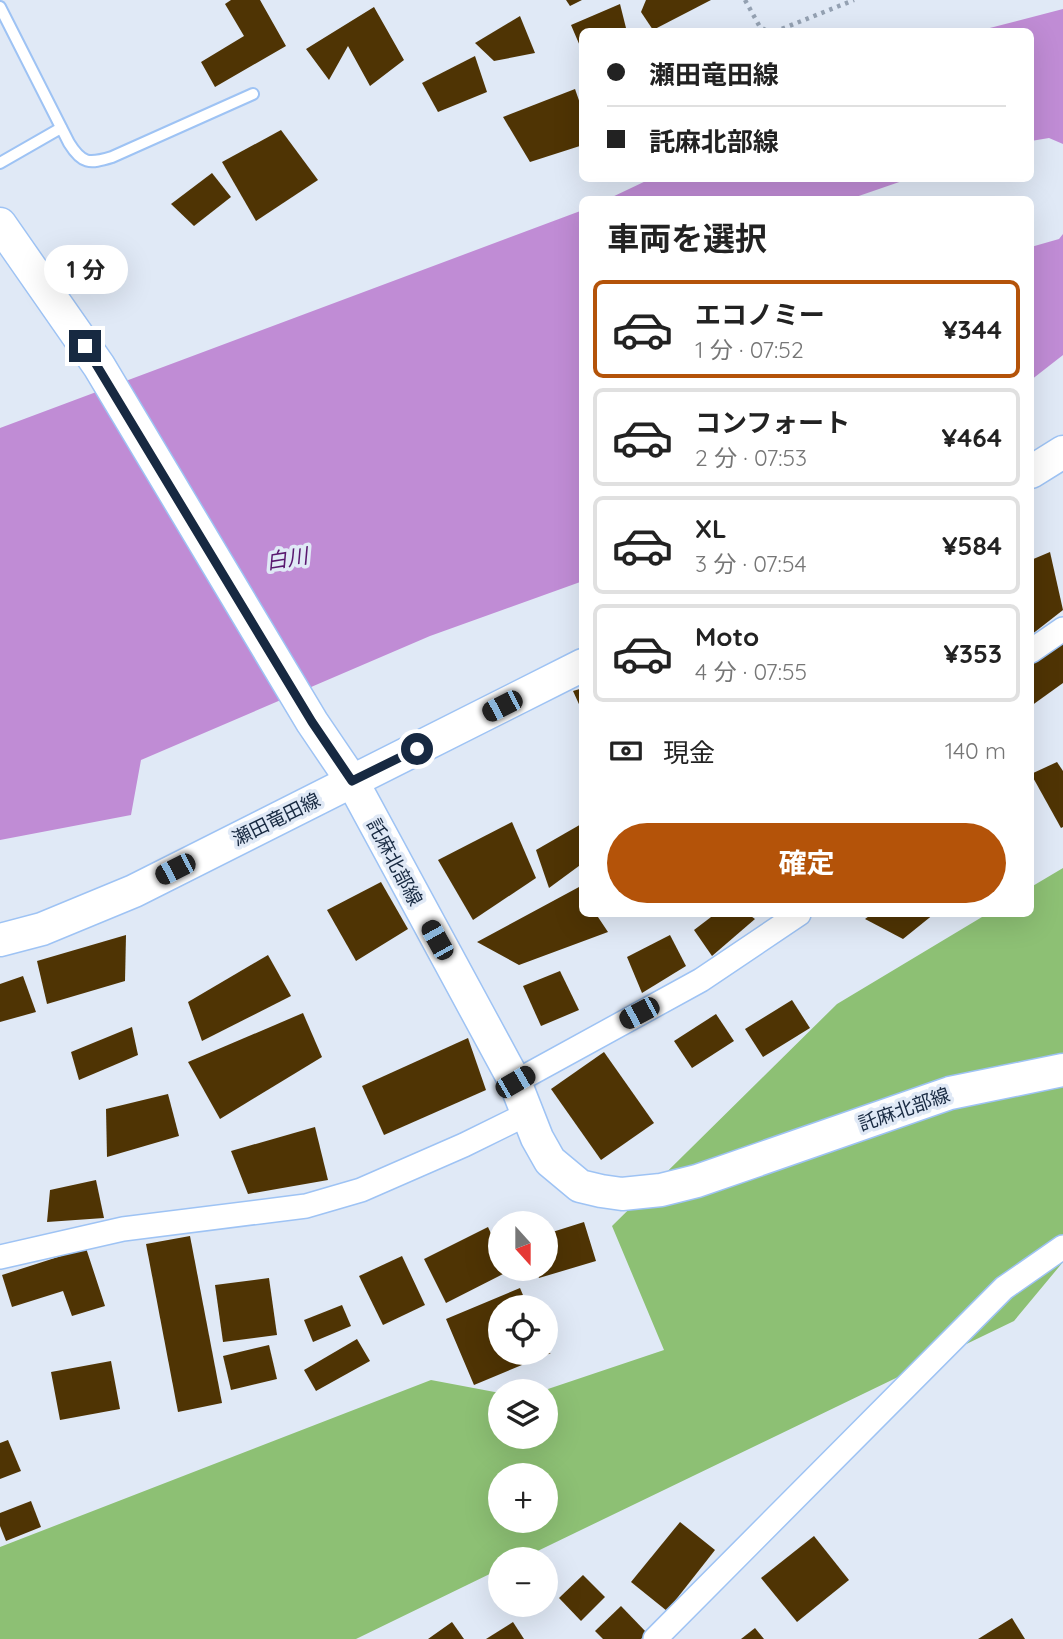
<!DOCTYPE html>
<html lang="ja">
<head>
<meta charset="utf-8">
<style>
	:root { --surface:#fff; --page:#f2f2f2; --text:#222; --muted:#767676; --line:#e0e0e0; --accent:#b45309 }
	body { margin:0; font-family:Quicksand,"Noto Sans JP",sans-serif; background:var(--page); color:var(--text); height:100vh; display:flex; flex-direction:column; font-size:26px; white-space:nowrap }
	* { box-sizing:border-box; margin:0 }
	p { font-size:23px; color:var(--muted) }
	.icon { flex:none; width:38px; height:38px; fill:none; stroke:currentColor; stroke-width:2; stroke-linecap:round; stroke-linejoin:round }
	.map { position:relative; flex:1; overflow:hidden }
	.side { position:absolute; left:579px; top:196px; width:455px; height:721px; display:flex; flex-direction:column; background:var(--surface); border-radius:10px; box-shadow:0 7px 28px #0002 }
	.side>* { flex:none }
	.guide { position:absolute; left:579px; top:28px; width:455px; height:154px; border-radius:10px; box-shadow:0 7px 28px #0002; display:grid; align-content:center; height:154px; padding:0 28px; background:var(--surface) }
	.needle { width:46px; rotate:159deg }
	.controls { position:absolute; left:488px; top:1211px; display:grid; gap:14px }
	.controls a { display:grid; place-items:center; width:70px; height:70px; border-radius:50%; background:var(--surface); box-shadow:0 7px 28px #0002; font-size:35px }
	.end { position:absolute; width:32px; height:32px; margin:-16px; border:9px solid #172941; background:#fff; box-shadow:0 0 0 4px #fff }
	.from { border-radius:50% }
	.bubble { position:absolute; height:49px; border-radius:24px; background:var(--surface); box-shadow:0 7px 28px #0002; font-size:23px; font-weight:700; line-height:49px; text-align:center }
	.car { position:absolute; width:21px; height:42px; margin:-21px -10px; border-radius:9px; box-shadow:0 0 5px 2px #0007; background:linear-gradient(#222 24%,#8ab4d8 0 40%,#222 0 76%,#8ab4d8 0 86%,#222 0) }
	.guide b { display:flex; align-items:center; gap:24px; height:66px; font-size:26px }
	.guide b+b { border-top:2px solid var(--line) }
	.guide i { width:18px; height:18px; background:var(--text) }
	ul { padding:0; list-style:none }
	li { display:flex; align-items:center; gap:21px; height:98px; margin:0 14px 10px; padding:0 14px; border:4px solid var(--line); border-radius:10px }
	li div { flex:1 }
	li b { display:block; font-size:26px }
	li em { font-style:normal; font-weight:700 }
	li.on { border-color:var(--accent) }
	li>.icon { width:63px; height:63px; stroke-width:1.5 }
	h2 { padding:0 28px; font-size:32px; line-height:84px }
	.pay { display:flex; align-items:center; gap:18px; height:77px; padding:0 28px; font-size:26px }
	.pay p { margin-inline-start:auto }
	.button { display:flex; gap:14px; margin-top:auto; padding:14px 28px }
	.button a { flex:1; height:80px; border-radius:42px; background:var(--accent); color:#fff; font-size:28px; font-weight:700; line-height:80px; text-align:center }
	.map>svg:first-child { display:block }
	.forest { fill:#8dc074; fill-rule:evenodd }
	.water { fill:#c08cd5 }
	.building { fill:#4f3404 }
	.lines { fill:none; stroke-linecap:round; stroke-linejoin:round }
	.lane-casing { stroke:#9ec3f4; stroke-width:14 }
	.street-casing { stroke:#9ec3f4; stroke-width:26 }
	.secondary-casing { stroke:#9ec3f4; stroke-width:35 }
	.path { stroke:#94a1b2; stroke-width:4.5; stroke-dasharray:3.5 5; stroke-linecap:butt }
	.lane { stroke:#fff; stroke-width:10 }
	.street { stroke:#fff; stroke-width:23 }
	.secondary { stroke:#fff; stroke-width:32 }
	.route { stroke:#172941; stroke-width:9 }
	.labels { text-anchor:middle; stroke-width:7; stroke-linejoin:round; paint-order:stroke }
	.street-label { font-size:19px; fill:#172941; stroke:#e0e9f6 }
	.water-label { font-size:21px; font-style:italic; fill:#59186f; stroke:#e0e9f6 }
</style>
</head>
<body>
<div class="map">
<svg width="1063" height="1639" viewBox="0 0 1063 1639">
	<rect width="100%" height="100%" fill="#e0e9f6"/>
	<path class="forest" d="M1063,868V1262L1014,1321L521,1559H500V1569L356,1639H0V1547L431,1380L500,1393V1437H546V1391H542L664,1350L612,1226L837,1004L987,914H1031V887ZM500,1475H546V1521H500Z"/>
	<g class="water">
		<polygon points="1063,9 1063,144 1049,138 1031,141 1031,32 978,31"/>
		<polygon points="650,179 650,178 908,179 850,199 608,199"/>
		<polygon points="583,210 583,581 430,636 141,760 131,815 0,840 0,428"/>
		<polygon points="1063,234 1063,355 1031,380 1031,247 1059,239"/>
	</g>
	<g class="building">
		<polygon points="231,0 260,0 286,46 215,87 201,62 244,36 225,4"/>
		<polygon points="566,0 582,0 570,6"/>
		<polygon points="646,0 711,0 653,30 641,12"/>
		<polygon points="620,4 627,32 583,32 583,53 571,25"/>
		<polygon points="374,7 404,60 370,86 348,46 329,80 306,49"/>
		<polygon points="520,16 535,53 494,61 475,43"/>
		<polygon points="475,56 487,92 438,112 422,83"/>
		<polygon points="575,89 583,112 583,145 530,162 503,117"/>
		<polygon points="281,130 318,180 256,221 222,162"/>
		<polygon points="212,173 231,197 194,226 171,204"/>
		<polygon points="1050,552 1063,610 1031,635 1031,560"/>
		<polygon points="1063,640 1063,683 1031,706 1031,663"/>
		<polygon points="583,688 583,713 573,691"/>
		<polygon points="1057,762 1063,771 1063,827 1061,828 1031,774"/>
		<polygon points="512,822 536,878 473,920 438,860"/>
		<polygon points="583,823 583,863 549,888 536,850"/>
		<polygon points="381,882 408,929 356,961 327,910"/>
		<polygon points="579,887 583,892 583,914 596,914 608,932 519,965 477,942"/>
		<polygon points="715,914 748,914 755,919 712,956 694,930"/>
		<polygon points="872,914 934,914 903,939 865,919"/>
		<polygon points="126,935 125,981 47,1004 37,961"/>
		<polygon points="670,935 686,966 642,993 627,957"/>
		<polygon points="268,955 291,996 202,1041 188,1002"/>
		<polygon points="560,971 579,1010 541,1026 523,986"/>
		<polygon points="23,976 36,1012 0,1022 0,984"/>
		<polygon points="792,1000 810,1028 763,1057 745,1029"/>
		<polygon points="303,1013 322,1057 220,1119 188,1062"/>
		<polygon points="716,1014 734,1041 692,1068 674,1041"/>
		<polygon points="132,1027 138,1055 79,1080 71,1052"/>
		<polygon points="468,1038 486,1090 384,1135 362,1086"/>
		<polygon points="604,1052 654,1123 601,1160 551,1089"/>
		<polygon points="168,1094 179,1136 107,1157 106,1109"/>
		<polygon points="315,1127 328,1180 248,1194 231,1151"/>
		<polygon points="96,1180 104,1218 47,1222 50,1190"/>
		<polygon points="584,1222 596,1261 539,1278 536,1269 546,1269 546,1234"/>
		<polygon points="488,1227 500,1253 500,1269 508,1269 509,1271 446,1303 424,1259"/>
		<polygon points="190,1236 222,1403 178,1412 146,1244"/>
		<polygon points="86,1248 105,1306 72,1316 63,1291 12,1307 2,1275"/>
		<polygon points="402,1256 425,1305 383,1325 359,1276"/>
		<polygon points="269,1278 277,1335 223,1342 215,1285"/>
		<polygon points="520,1288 528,1307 500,1307 500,1353 551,1353 474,1385 446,1319"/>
		<polygon points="342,1305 351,1326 313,1342 304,1320"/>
		<polygon points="357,1339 370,1361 316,1391 304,1370"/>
		<polygon points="269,1345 277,1379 231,1390 223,1356"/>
		<polygon points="111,1361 120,1409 60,1420 51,1372"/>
		<polygon points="8,1440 21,1471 0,1479 0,1443"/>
		<polygon points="31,1501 41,1527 6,1541 0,1526 0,1513"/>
		<polygon points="680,1522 715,1550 667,1611 631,1582"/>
		<polygon points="814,1536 849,1580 797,1622 761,1578"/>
		<polygon points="583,1575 605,1597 581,1621 559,1598"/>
		<polygon points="621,1606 647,1633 641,1639 603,1639 595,1631"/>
		<polygon points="1012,1618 1025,1639 978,1639"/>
		<polygon points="452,1622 464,1639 428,1639"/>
		<polygon points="513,1622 524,1639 486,1639"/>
		<polygon points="755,1628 764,1639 741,1639"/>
	</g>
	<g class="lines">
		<defs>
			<g id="lane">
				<path d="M0,7L69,143C82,164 89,164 112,157L253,94"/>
				<polyline points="0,163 61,128"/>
			</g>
			<g id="street">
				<polyline points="1031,651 1063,629"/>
				<polyline points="515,1082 701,980 799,914"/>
				<polyline points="0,1257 123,1229 306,1206 361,1190 464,1145 527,1114"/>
				<polyline points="655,1639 1004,1288 1063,1247"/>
			</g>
			<g id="secondary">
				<polyline points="0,224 99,366 312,722 352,781 515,1082 537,1138 550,1161 580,1186 601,1191 622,1194 661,1190 697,1181 950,1093 1063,1070"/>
				<polyline points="1031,472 1063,452"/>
				<polyline points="0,940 42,929 134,891 583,665"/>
			</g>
		</defs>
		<use href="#lane" class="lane-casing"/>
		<use href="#street" class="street-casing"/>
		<use href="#secondary" class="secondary-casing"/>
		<g class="path">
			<polyline points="745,0 760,27 769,32"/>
			<polyline points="774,32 854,0"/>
		</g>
		<use href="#lane" class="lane"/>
		<use href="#street" class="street"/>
		<use href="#secondary" class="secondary"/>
	</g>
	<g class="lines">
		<polyline class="route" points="85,346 312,722 352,781 417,749"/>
	</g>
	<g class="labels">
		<g class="street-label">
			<text transform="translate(276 819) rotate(-26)" y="7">瀬田竜田線</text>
			<text transform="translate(395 862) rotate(62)" y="7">託麻北部線</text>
			<text transform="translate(904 1109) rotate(-19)" y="7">託麻北部線</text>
		</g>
		<g class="water-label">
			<text transform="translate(287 559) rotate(-9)" y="7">白川</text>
		</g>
	</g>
</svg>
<div class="controls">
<a><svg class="needle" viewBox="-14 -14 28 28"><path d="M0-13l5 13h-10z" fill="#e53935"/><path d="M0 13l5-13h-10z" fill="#767676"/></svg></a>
<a><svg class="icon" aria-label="locate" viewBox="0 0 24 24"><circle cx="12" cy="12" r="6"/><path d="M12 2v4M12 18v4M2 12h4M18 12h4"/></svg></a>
<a><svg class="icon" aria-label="layers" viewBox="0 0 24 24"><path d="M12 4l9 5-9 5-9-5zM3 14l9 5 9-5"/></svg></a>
<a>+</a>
<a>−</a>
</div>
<i class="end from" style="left:417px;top:749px"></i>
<i class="end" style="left:85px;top:346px"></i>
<div class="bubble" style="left:44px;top:245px;width:84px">1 分</div>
<i class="car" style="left:502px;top:706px;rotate:243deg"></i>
<i class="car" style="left:175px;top:869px;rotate:243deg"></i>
<i class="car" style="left:437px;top:940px;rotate:331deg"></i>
<i class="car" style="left:639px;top:1013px;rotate:242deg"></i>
<i class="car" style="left:515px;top:1082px;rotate:60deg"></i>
<div class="guide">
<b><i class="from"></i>瀬田竜田線</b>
<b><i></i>託麻北部線</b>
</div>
<section class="side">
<h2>車両を選択</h2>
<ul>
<li class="on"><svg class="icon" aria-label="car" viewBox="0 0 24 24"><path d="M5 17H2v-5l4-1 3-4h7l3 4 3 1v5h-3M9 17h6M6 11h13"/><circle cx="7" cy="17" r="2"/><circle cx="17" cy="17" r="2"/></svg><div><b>エコノミー</b><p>1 分 · 07:52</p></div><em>¥344</em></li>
<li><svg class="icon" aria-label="car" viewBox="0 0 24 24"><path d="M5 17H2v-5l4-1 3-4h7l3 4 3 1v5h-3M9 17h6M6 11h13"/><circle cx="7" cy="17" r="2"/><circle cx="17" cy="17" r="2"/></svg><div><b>コンフォート</b><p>2 分 · 07:53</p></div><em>¥464</em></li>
<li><svg class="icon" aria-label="car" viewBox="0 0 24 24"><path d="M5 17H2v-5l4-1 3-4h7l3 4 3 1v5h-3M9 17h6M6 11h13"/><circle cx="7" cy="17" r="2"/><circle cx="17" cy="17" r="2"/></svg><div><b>XL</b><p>3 分 · 07:54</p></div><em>¥584</em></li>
<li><svg class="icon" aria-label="car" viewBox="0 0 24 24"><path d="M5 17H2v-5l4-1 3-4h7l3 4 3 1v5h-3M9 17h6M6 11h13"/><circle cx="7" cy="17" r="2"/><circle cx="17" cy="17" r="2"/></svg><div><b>Moto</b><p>4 分 · 07:55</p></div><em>¥353</em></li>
</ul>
<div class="pay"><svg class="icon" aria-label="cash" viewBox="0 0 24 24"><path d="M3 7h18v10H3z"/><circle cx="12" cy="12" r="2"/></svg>現金<p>140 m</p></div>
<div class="button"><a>確定</a></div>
</section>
</div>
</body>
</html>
